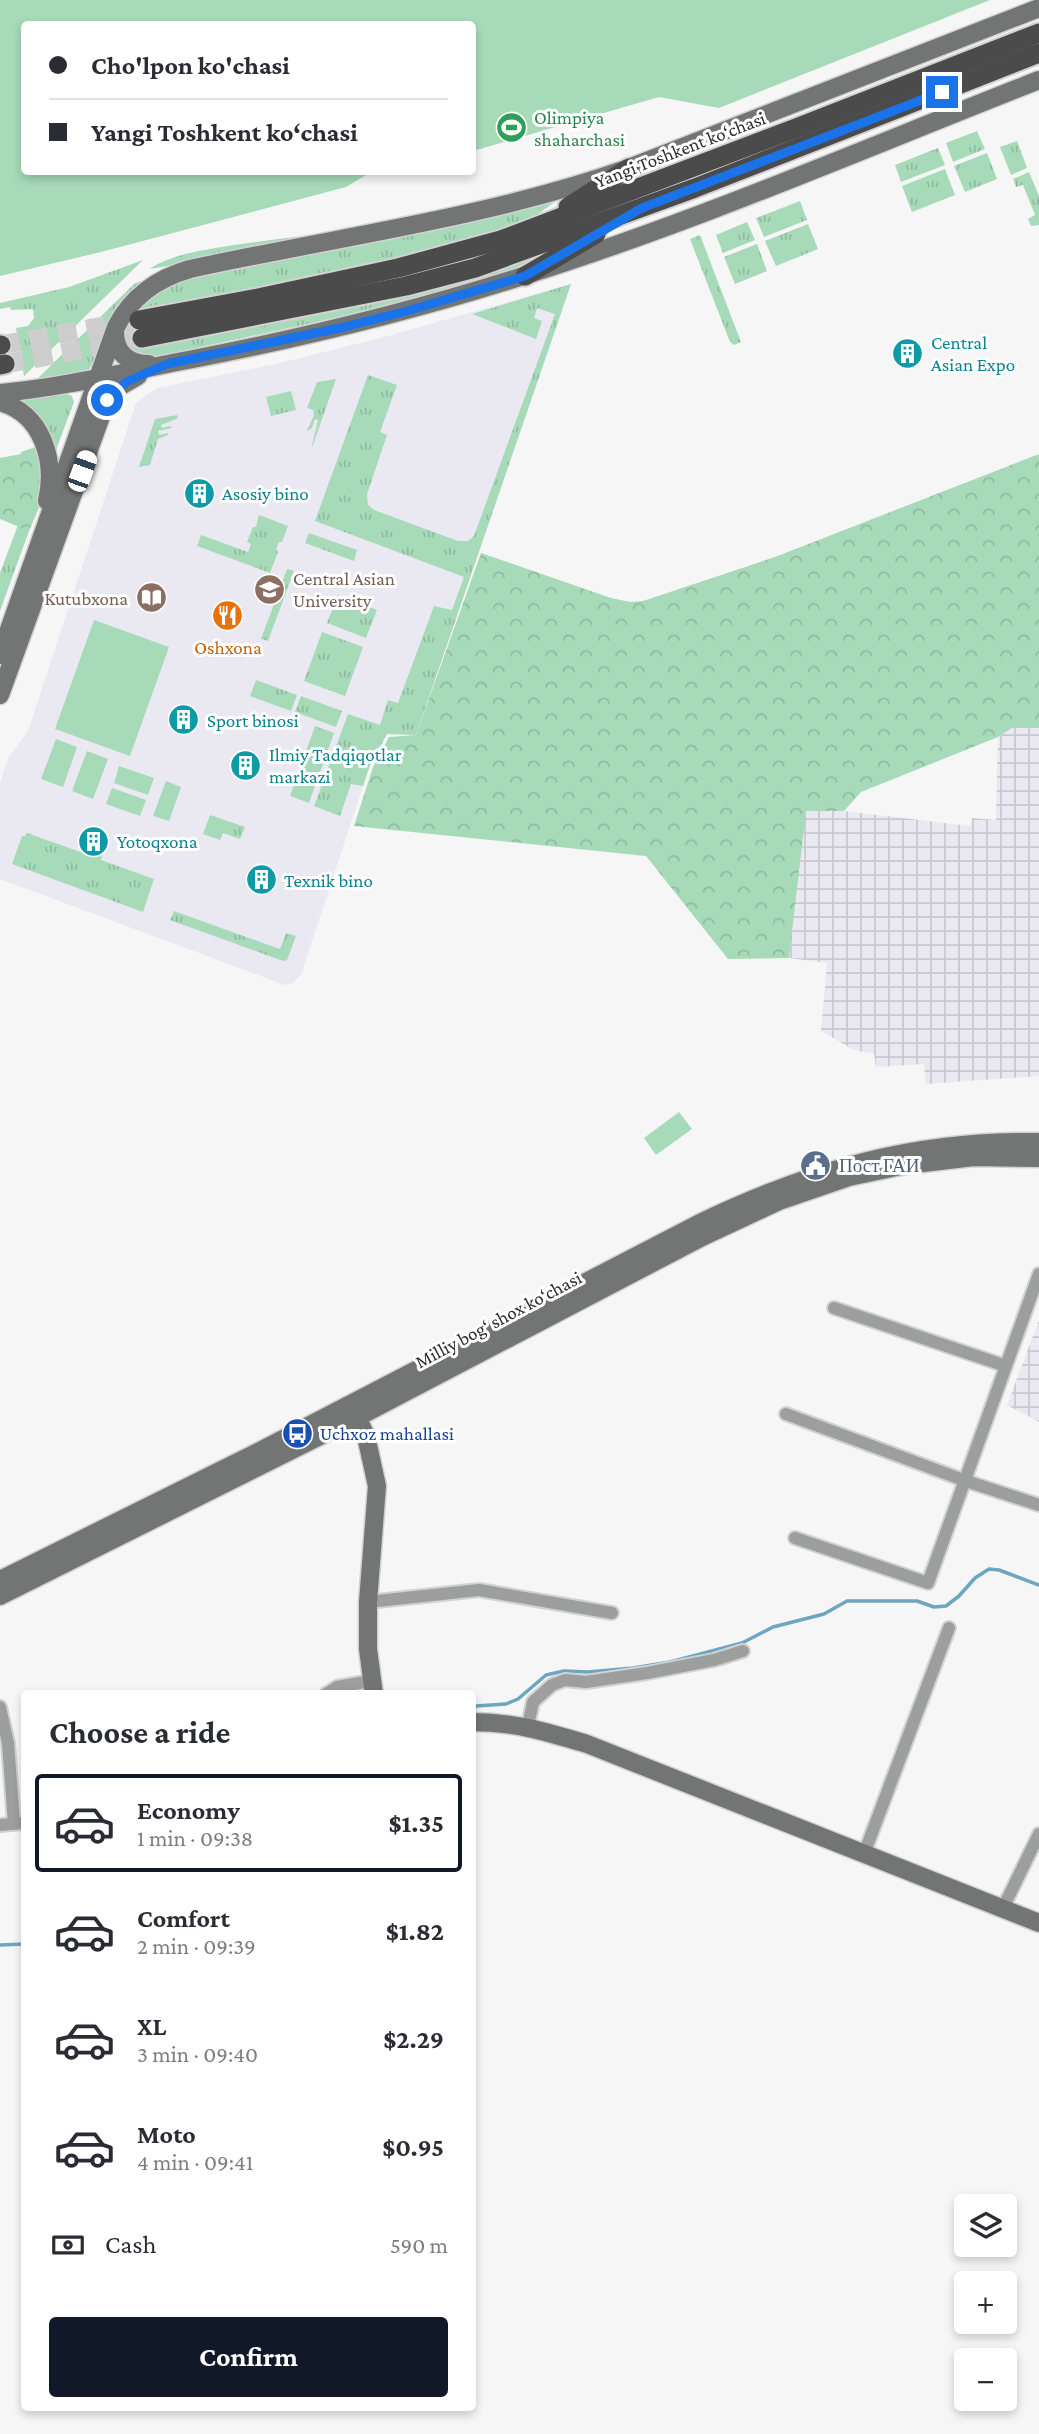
<!DOCTYPE html>
<html lang="en">
<head>
<meta charset="utf-8">
<style>
	:root { --surface:#fff; --page:#f7f7f7; --text:#2b2b33; --muted:#7c7c81; --line:#e1e1e2; --accent:#111827 }
	body { margin:0; font-family:"Crimson Pro",serif; background:var(--page); color:var(--text); height:100vh; display:flex; flex-direction:column; font-size:26px; white-space:nowrap }
	* { box-sizing:border-box; margin:0 }
	p { font-size:23px; color:var(--muted) }
	.icon { flex:none; width:38px; height:38px; fill:none; stroke:currentColor; stroke-width:2; stroke-linecap:round; stroke-linejoin:round }
	.map { position:relative; flex:1; overflow:hidden }
	.drawer { position:absolute; left:21px; top:1690px; width:455px; height:721px; display:flex; flex-direction:column; background:var(--surface); border-radius:7px; box-shadow:0 4px 10px #0003 }
	.drawer>* { flex:none }
	.guide { position:absolute; left:21px; top:21px; width:455px; height:154px; border-radius:7px; box-shadow:0 4px 10px #0003; display:grid; align-content:center; height:154px; padding:0 28px; background:var(--surface) }
	.buttons { position:absolute; left:954px; top:2194px; display:grid; gap:14px }
	.buttons a { display:grid; place-items:center; width:63px; height:63px; border-radius:7px; background:var(--surface); box-shadow:0 4px 10px #0003; font-size:35px }
	.end { position:absolute; width:32px; height:32px; margin:-16px; border:9px solid #1a73e8; background:#fff; box-shadow:0 0 0 4px #fff }
	.from { border-radius:50% }
	.car { position:absolute; width:21px; height:42px; margin:-21px -10px; border-radius:9px; box-shadow:0 0 5px 2px #0007; background:linear-gradient(#fff 24%,#345 0 40%,#fff 0 76%,#345 0 86%,#fff 0) }
	.guide b { display:flex; align-items:center; gap:24px; height:66px; font-size:26px }
	.guide b+b { border-top:2px solid var(--line) }
	.guide i { width:18px; height:18px; background:var(--text) }
	ul { padding:0; list-style:none }
	li { display:flex; align-items:center; gap:21px; height:98px; margin:0 14px 10px; padding:0 14px; border:4px solid transparent; border-radius:7px }
	li div { flex:1 }
	li b { display:block; font-size:26px }
	li em { font-style:normal; font-weight:700 }
	li.on { border-color:var(--accent) }
	li>.icon { width:63px; height:63px; stroke-width:1.5 }
	h2 { padding:0 28px; font-size:32px; line-height:84px }
	.pay { display:flex; align-items:center; gap:18px; height:77px; padding:0 28px; font-size:26px }
	.pay p { margin-inline-start:auto }
	.cta { display:flex; gap:14px; margin-top:auto; padding:14px 28px }
	.cta a { flex:1; height:80px; border-radius:7px; background:var(--accent); color:#fff; font-size:28px; font-weight:700; line-height:80px; text-align:center }
	.map>svg:first-child { display:block }
	.built { fill:#eae9f2 }
	.industrial { fill:url(#industrial-grid) }
	.grass { fill:url(#grass-tufts) }
	.forest { fill:url(#forest-crowns) }
	.pitch { fill:#a7dab9 }
	.lines { fill:none; stroke-linecap:round; stroke-linejoin:round }
	.stream { stroke:#6ca6c1; stroke-width:3.5 }
	.trunk-tunnel { stroke:#cececf; stroke-width:19; stroke-dasharray:19 10; stroke-linecap:butt }
	.minor-casing { stroke:#d2d2d3; stroke-width:16 }
	.secondary-casing { stroke:#d2d2d3; stroke-width:21 }
	.trunk-casing { stroke:#d2d2d3; stroke-width:23 }
	.minor { stroke:#9d9e9e; stroke-width:12 }
	.secondary { stroke:#737474; stroke-width:18 }
	.trunk { stroke:#4a4b4a; stroke-width:19 }
	.route { stroke:#1a73e8; stroke-width:9 }
	.labels { text-anchor:middle; stroke-width:6; stroke-linejoin:round; paint-order:stroke }
	.leisure-label { font-size:19px; fill:#27864d; stroke:#fff; text-anchor:start }
	.street-label { font-size:19px; fill:#2c2c2d; stroke:#fff }
	.culture-label { font-size:19px; fill:#0d838f; stroke:#fff; text-anchor:start }
	.education-label { font-size:19px; fill:#785e54; stroke:#fff; text-anchor:start }
	.food-label { font-size:19px; fill:#c56008; stroke:#fff }
	.service-label { font-size:19px; fill:#4e5e75; stroke:#fff; text-anchor:start }
	.transit-label { font-size:19px; fill:#164399; stroke:#fff; text-anchor:start }
</style>
</head>
<body>
<div class="map">
<svg width="1039" height="2434" viewBox="0 0 1039 2434">
	<defs>
		<pattern id="industrial-grid" width="8" height="8" patternUnits="userSpaceOnUse" patternTransform="scale(1.75)"><rect width="8" height="8" fill="#eae9f2"/><path d="M0 4h8M4 0v8" fill="none" stroke="#c9c8d0"/></pattern>
		<pattern id="grass-tufts" width="24" height="20" patternUnits="userSpaceOnUse" patternTransform="scale(1.75)"><rect width="24" height="20" fill="#a7dab9"/><path d="M3 7l-1-3M5 7V3M7 7l1-3M15 17l-1-3M17 17v-4M19 17l1-3" fill="none" stroke="#90bb9f"/></pattern>
		<pattern id="forest-crowns" width="20" height="18" patternUnits="userSpaceOnUse" patternTransform="scale(1.75)"><rect width="20" height="18" fill="#a7dab9"/><path d="M2 6a3 3 0 1 1 6 0M12 15a3 3 0 1 1 6 0" fill="none" stroke="#90bb9f"/></pattern>
	</defs>
	<rect width="100%" height="100%" fill="#f6f6f7"/>
	<polygon class="built" points="571,284 416,735 387,734 370,765 301,975 293,983 285,985 0,879 0,783 8,758 28,731 136,403 157,388 271,365 381,338"/>
	<g class="industrial">
		<polygon points="1012,728 1039,728 1039,1076 926,1084 924,1064 876,1067 874,1054 854,1050 821,1031 827,963 789,958 805,811 844,811 970,826 972,818 996,820 998,737"/>
		<polygon points="1039,1320 1039,1422 1007,1405"/>
	</g>
	<g class="grass">
		<polygon points="977,131 985,149 953,162 946,143"/>
		<polygon points="1017,141 1027,168 1011,175 1000,147"/>
		<polygon points="938,148 945,165 901,182 895,165"/>
		<polygon points="987,153 997,179 965,192 954,166"/>
		<polygon points="945,169 955,195 912,212 902,186"/>
		<polygon points="1029,172 1039,196 1039,225 1031,226 1028,219 1035,215 1023,185 1016,187 1013,179"/>
		<polygon points="559,199 528,221 511,228 422,252 354,268 138,311 144,347 401,297 532,260 522,269 413,301 145,359 132,356 121,333 136,307 175,281"/>
		<polygon points="800,201 807,220 764,237 756,218"/>
		<polygon points="747,222 755,240 723,253 716,235"/>
		<polygon points="808,224 818,249 776,266 765,241"/>
		<path d="M338,232L292,243L279,241L213,254L198,261L149,269C175,253 204,250 234,245C268,240 303,236 338,232Z"/>
		<polygon points="700,235 741,342 734,345 730,342 690,239"/>
		<polygon points="757,244 767,271 735,284 724,257"/>
		<polygon points="143,260 24,376 16,328 28,326 34,318 33,309 11,310 10,307 0,309 0,303 69,287"/>
		<polygon points="153,278 89,369 84,372 34,382 135,283"/>
		<polygon points="571,284 416,735 387,734 370,765 363,786 351,784 340,816 314,806 348,714 380,725 388,700 398,703 434,606 452,610 464,577 315,521 368,375 397,385 380,432 387,435 367,494 368,505 374,510 458,541 468,541 474,536 555,314 537,308 534,318 542,321 536,339 472,314"/>
		<polygon points="336,379 314,442 311,450 318,420 315,419 312,428 307,431 314,415 313,410 307,408 317,382"/>
		<polygon points="291,391 296,410 271,416 266,397"/>
		<path d="M67,394L72,396L74,402L56,450C48,427 35,416 16,402L19,399Z"/>
		<polygon points="177,415 178,418 161,425 162,428 171,426 171,428 158,431 159,435 168,433 168,435 158,439 150,465 139,467 155,419"/>
		<polygon points="259,515 288,526 282,542 279,542 276,550 278,552 270,573 197,546 201,535 248,552 251,544 247,542 253,527 256,527"/>
		<polygon points="18,525 29,531 0,611 0,573"/>
		<polygon points="309,533 357,550 354,561 305,543"/>
		<polygon points="287,569 294,571 268,641 261,639"/>
		<polygon points="338,595 377,610 366,638 327,623"/>
		<polygon points="322,632 363,647 345,696 304,681"/>
		<polygon points="256,680 297,695 291,711 250,696"/>
		<polygon points="301,696 342,711 336,727 295,712"/>
		<polygon points="315,726 334,733 309,803 290,796"/>
		<polygon points="210,815 245,827 240,839 223,833 220,840 203,834"/>
		<polygon points="27,833 89,855 91,852 102,856 101,860 154,879 143,912 12,864 22,836 25,836"/>
		<polygon points="174,911 280,949 286,933 296,936 287,960 283,961 170,920"/>
	</g>
	<g class="forest">
		<polygon points="41,445 41,503 29,531 0,519 0,458 21,454 21,452"/>
		<polygon points="1039,454 1039,728 1012,728 998,737 861,792 844,811 806,811 789,958 728,959 646,856 354,826 373,767 389,737 416,735 481,553 611,598 631,602 643,601 775,557"/>
	</g>
	<g class="pitch">
		<polygon points="0,0 990,0 719,108 659,97 473,151 472,24 24,24 24,172 371,172 346,187 101,252 0,276"/>
		<polygon points="94,620 169,647 130,756 55,729"/>
		<polygon points="56,739 77,747 63,787 41,779"/>
		<polygon points="87,751 108,759 93,799 72,791"/>
		<polygon points="119,766 154,778 148,795 114,783"/>
		<polygon points="166,781 181,787 169,821 153,816"/>
		<polygon points="112,788 146,800 140,816 106,804"/>
		<polygon points="679,1112 692,1129 656,1155 644,1138"/>
	</g>
	<g class="lines">
		<g class="stream">
			<polyline points="474,1710 476,1706 506,1704 518,1699 546,1675 564,1671 588,1672 633,1668 670,1662 742,1643 773,1627 824,1614 847,1601 917,1601 934,1607 946,1606 959,1596 975,1578 989,1569 999,1570 1039,1585"/>
			<polyline points="0,1945 24,1944"/>
		</g>
		<g class="trunk-tunnel">
			<polyline points="1,345 131,321"/>
			<polyline points="5,364 142,338"/>
		</g>
		<defs>
			<g id="minor">
				<polyline points="834,1308 1006,1366"/>
				<polyline points="786,1414 966,1481 1039,1505"/>
				<polyline points="795,1538 928,1583 1039,1274"/>
				<polyline points="368,1602 479,1590 612,1613"/>
				<polyline points="326,1694 337,1687 371,1681"/>
				<polyline points="0,1707 8,1743 14,1823"/>
				<polyline points="528,1726 533,1702 552,1685 565,1680 586,1682 647,1673 714,1660 743,1651"/>
				<polyline points="0,1825 24,1823"/>
				<polyline points="864,1854 949,1628"/>
				<polyline points="1003,1908 1039,1834"/>
			</g>
			<g id="secondary">
				<path d="M115,331C115,353 128,364 149,364"/>
				<path d="M0,393C64,387 125,372 188,360C302,338 413,311 523,276C698,221 868,147 1039,80"/>
				<path d="M0,402C43,414 56,461 47,501"/>
				<path d="M0,655L116,327C131,297 158,278 190,269C337,237 487,218 629,168L1039,8"/>
				<polyline points="0,695 107,400 119,387 138,376"/>
				<polyline points="353,1408 366,1436 377,1486 368,1602 368,1649 374,1694"/>
				<path d="M0,1580L258,1452L702,1222C813,1169 915,1140 1039,1142"/>
				<polyline points="0,1596 358,1417 702,1237 779,1201 849,1177 906,1165 974,1157 1039,1158"/>
				<path d="M472,1722C515,1722 547,1732 587,1744L1039,1923"/>
			</g>
			<g id="trunk">
				<polyline points="568,207 629,168"/>
				<polyline points="525,276 596,234"/>
				<polyline points="139,320 258,298 398,268 501,240 799,127 1039,33"/>
				<polyline points="142,338 406,286 475,268 695,188 1039,53"/>
				<polyline points="0,345 1,345"/>
				<polyline points="0,365 5,364"/>
			</g>
		</defs>
		<use href="#minor" class="minor-casing"/>
		<use href="#secondary" class="secondary-casing"/>
		<use href="#trunk" class="trunk-casing"/>
		<use href="#minor" class="minor"/>
		<use href="#secondary" class="secondary"/>
		<use href="#trunk" class="trunk"/>
	</g>
	<g class="lines">
		<polyline class="route" points="107,400 126,382 167,364 344,327 407,311 525,276 642,208 942,92"/>
	</g>
	<defs>
		<symbol id="stadium-disc" viewBox="-11 -11 22 22"><circle r="9.5" fill="#2e9e5b" stroke="#fff"/><path d="M0-5a6.5 5 0 1 0 0 10a6.5 5 0 1 0 0-10ZM-3.5-1.8h7v3.6h-7Z" fill="#fff"/></symbol>
		<symbol id="building-disc" viewBox="-11 -11 22 22"><circle r="9.5" fill="#0f9aa8" stroke="#fff"/><path d="M-4-6H4V6H1V3H-1V6H-4ZM-2.5-4.3h1.7v1.8h-1.7ZM.8-4.3h1.7v1.8H.8ZM-2.5-1h1.7V.8h-1.7ZM.8-1h1.7V.8H.8Z" fill="#fff"/></symbol>
		<symbol id="university-disc" viewBox="-11 -11 22 22"><circle r="9.5" fill="#8d6e63" stroke="#fff"/><path d="M0-5L7-2L0 1L-7-2ZM-4 1L0 2.5L4 1V4Q0 6-4 4Z" fill="#fff"/></symbol>
		<symbol id="library-disc" viewBox="-11 -11 22 22"><circle r="9.5" fill="#8d6e63" stroke="#fff"/><path d="M-6-4Q-3-5.5-.7-3.5V5Q-3 3-6 4ZM6-4Q3-5.5 .7-3.5V5Q3 3 6 4Z" fill="#fff"/></symbol>
		<symbol id="restaurant-disc" viewBox="-11 -11 22 22"><circle r="9.5" fill="#e8710a" stroke="#fff"/><path d="M-5-6h1v4h1v-4h1v4h1v-4h1v5L-1.5 .5V6h-2V.5L-5-1ZM5-6V6H3V1.5H1.5Q1.5-4 5-6Z" fill="#fff"/></symbol>
		<symbol id="civic-disc" viewBox="-11 -11 22 22"><circle r="9.5" fill="#5c6f8a" stroke="#fff"/><path d="M-.6-6.5H3V-4.5H.6V-3L4-1V1h2V6H-6V1h2V-1L-.6-3ZM-1.2 2.5V6h2.4V2.5Z" fill="#fff"/></symbol>
		<symbol id="bus-disc" viewBox="-11 -11 22 22"><circle r="9.5" fill="#1a4fb4" stroke="#fff"/><path d="M-5-6H5V4H4V6H2V4H-2V6H-4V4H-5ZM-3.5-4V0h7V-4ZM-3.5 1.2v1.5H-2V1.2ZM2 1.2v1.5H3.5V1.2Z" fill="#fff"/></symbol>
	</defs>
	<g fill-rule="evenodd">
		<use href="#stadium-disc" x="494" y="110" width="35" height="35"/>
		<use href="#building-disc" x="890" y="336" width="35" height="35"/>
		<use href="#building-disc" x="182" y="476" width="35" height="35"/>
		<use href="#university-disc" x="252" y="572" width="35" height="35"/>
		<use href="#library-disc" x="134" y="580" width="35" height="35"/>
		<use href="#restaurant-disc" x="210" y="598" width="35" height="35"/>
		<use href="#building-disc" x="166" y="702" width="35" height="35"/>
		<use href="#building-disc" x="228" y="748" width="35" height="35"/>
		<use href="#building-disc" x="76" y="824" width="35" height="35"/>
		<use href="#building-disc" x="244" y="862" width="35" height="35"/>
		<use href="#civic-disc" x="798" y="1148" width="35" height="35"/>
		<use href="#bus-disc" x="280" y="1416" width="35" height="35"/>
	</g>
	<g class="labels">
		<g class="leisure-label">
			<text x="534" y="124">Olimpiya<tspan x="534" dy="22">shaharchasi</tspan></text>
		</g>
		<g class="street-label">
			<text transform="translate(680 149) rotate(-21)" y="7">Yangi Toshkent ko‘chasi</text>
			<text transform="translate(498 1319) rotate(-28)" y="7">Milliy bog‘ shox ko‘chasi</text>
		</g>
		<g class="culture-label">
			<text x="931" y="349">Central<tspan x="931" dy="22">Asian Expo</tspan></text>
			<text x="222" y="500">Asosiy bino</text>
			<text x="207" y="727">Sport binosi</text>
			<text x="269" y="761">Ilmiy Tadqiqotlar<tspan x="269" dy="22">markazi</tspan></text>
			<text x="117" y="848">Yotoqxona</text>
			<text x="284" y="887">Texnik bino</text>
		</g>
		<g class="education-label">
			<text x="293" y="585">Central Asian<tspan x="293" dy="22">University</tspan></text>
			<text x="128" y="605" text-anchor="end">Kutubxona</text>
		</g>
		<g class="food-label">
			<text x="228" y="654">Oshxona</text>
		</g>
		<g class="service-label">
			<text x="839" y="1172">Пост ГАИ</text>
		</g>
		<g class="transit-label">
			<text x="320" y="1440">Uchxoz mahallasi</text>
		</g>
	</g>
</svg>
<div class="buttons">
<a><svg class="icon" aria-label="layers" viewBox="0 0 24 24"><path d="M12 4l9 5-9 5-9-5zM3 14l9 5 9-5"/></svg></a>
<a>+</a>
<a>−</a>
</div>
<i class="end from" style="left:107px;top:400px"></i>
<i class="end" style="left:942px;top:92px"></i>
<i class="car" style="left:82px;top:471px;rotate:20deg"></i>
<div class="guide">
<b><i class="from"></i>Cho'lpon ko'chasi</b>
<b><i></i>Yangi Toshkent ko‘chasi</b>
</div>
<section class="drawer">
<h2>Choose a ride</h2>
<ul>
<li class="on"><svg class="icon" aria-label="car" viewBox="0 0 24 24"><path d="M5 17H2v-5l4-1 3-4h7l3 4 3 1v5h-3M9 17h6M6 11h13"/><circle cx="7" cy="17" r="2"/><circle cx="17" cy="17" r="2"/></svg><div><b>Economy</b><p>1 min · 09:38</p></div><em>$1.35</em></li>
<li><svg class="icon" aria-label="car" viewBox="0 0 24 24"><path d="M5 17H2v-5l4-1 3-4h7l3 4 3 1v5h-3M9 17h6M6 11h13"/><circle cx="7" cy="17" r="2"/><circle cx="17" cy="17" r="2"/></svg><div><b>Comfort</b><p>2 min · 09:39</p></div><em>$1.82</em></li>
<li><svg class="icon" aria-label="car" viewBox="0 0 24 24"><path d="M5 17H2v-5l4-1 3-4h7l3 4 3 1v5h-3M9 17h6M6 11h13"/><circle cx="7" cy="17" r="2"/><circle cx="17" cy="17" r="2"/></svg><div><b>XL</b><p>3 min · 09:40</p></div><em>$2.29</em></li>
<li><svg class="icon" aria-label="car" viewBox="0 0 24 24"><path d="M5 17H2v-5l4-1 3-4h7l3 4 3 1v5h-3M9 17h6M6 11h13"/><circle cx="7" cy="17" r="2"/><circle cx="17" cy="17" r="2"/></svg><div><b>Moto</b><p>4 min · 09:41</p></div><em>$0.95</em></li>
</ul>
<div class="pay"><svg class="icon" aria-label="cash" viewBox="0 0 24 24"><path d="M3 7h18v10H3z"/><circle cx="12" cy="12" r="2"/></svg>Cash<p>590 m</p></div>
<div class="cta"><a>Confirm</a></div>
</section>
</div>
</body>
</html>
